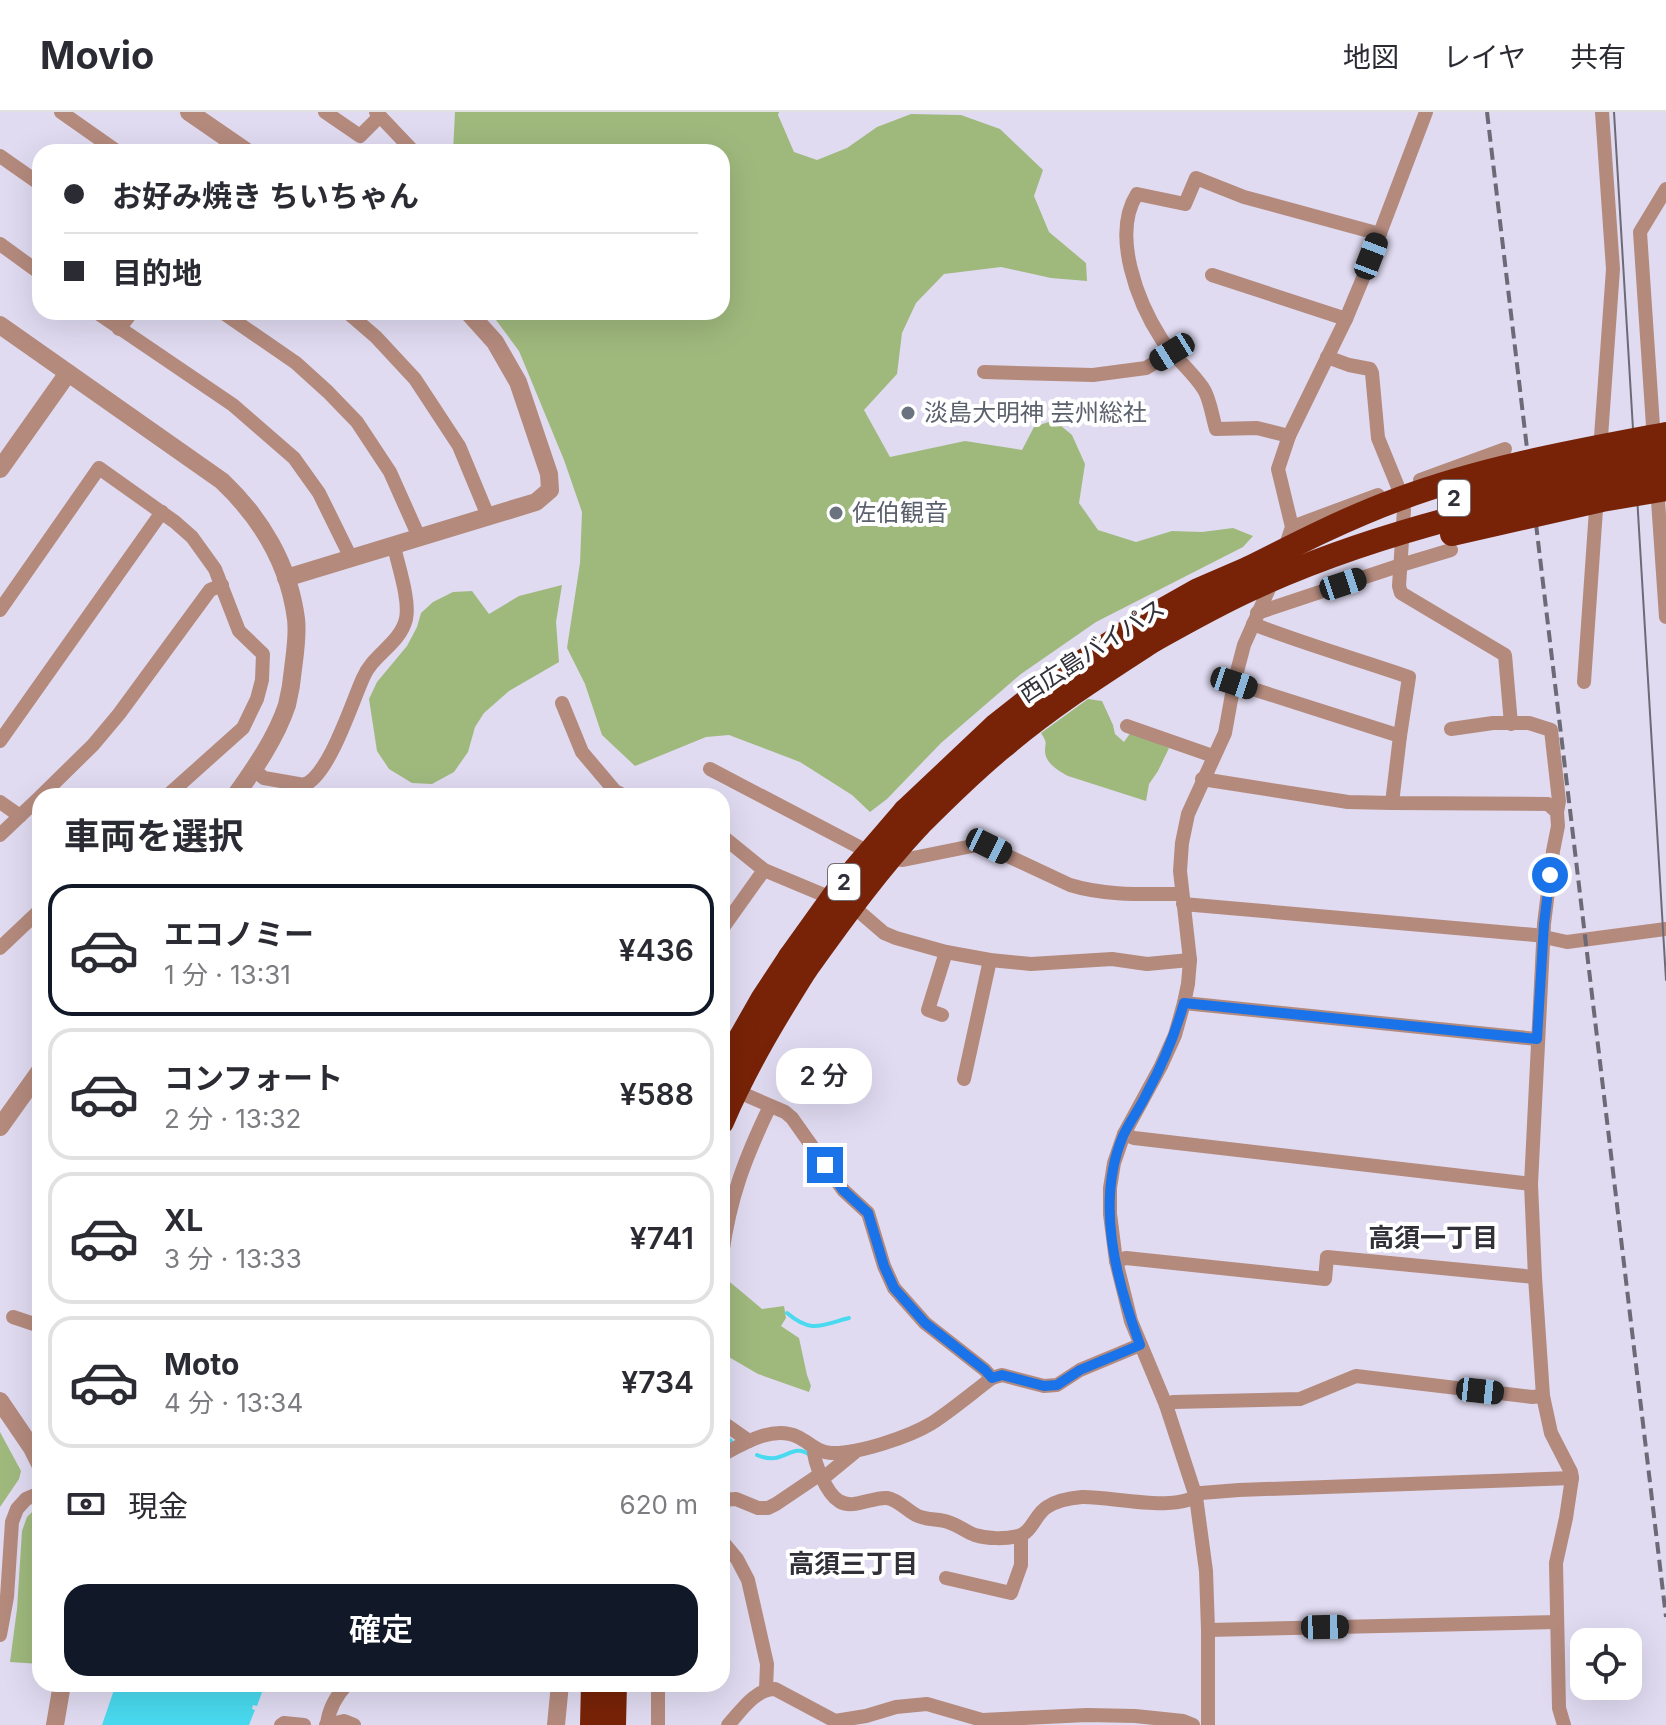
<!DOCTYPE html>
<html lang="ja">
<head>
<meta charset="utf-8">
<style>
	:root { --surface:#fff; --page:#f2f2f3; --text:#2b2b33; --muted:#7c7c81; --line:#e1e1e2; --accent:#111827 }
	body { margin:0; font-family:Inter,"Noto Sans JP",sans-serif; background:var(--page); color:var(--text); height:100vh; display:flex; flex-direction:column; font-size:30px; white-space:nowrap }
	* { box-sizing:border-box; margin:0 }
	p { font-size:26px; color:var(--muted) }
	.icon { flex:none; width:44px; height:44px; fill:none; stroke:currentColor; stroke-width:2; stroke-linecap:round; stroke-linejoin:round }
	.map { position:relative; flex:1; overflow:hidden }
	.side { position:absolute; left:32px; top:676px; width:698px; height:904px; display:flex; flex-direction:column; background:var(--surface); border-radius:24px; box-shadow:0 8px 32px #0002 }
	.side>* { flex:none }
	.guide { position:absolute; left:32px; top:32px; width:698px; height:176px; border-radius:24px; box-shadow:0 8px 32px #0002; display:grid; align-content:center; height:176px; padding:0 32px; background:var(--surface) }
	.tools { position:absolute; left:1570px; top:1516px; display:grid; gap:16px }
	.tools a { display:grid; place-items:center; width:72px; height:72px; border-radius:16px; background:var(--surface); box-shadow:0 8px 32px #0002; font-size:40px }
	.end { position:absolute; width:36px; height:36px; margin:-18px; border:10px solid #1a73e8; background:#fff; box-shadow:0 0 0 4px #fff }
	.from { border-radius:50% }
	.bubble { position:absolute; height:56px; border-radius:24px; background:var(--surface); box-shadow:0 8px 32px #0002; font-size:26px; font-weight:600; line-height:56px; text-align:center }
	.car { position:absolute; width:24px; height:48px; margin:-24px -12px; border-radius:10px; box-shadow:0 0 6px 2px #0007; background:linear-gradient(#222 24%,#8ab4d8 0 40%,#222 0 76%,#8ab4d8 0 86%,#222 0) }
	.guide b { display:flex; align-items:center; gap:28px; height:76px; font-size:30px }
	.guide b+b { border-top:2px solid var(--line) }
	.guide i { width:20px; height:20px; background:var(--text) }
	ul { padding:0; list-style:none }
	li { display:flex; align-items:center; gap:24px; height:132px; margin:0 16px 12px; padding:0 16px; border:4px solid var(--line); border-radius:24px }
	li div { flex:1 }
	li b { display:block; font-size:30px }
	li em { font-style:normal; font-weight:600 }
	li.on { border-color:var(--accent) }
	li>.icon { width:72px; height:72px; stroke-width:1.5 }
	h2 { padding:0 32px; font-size:36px; line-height:96px }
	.pay { display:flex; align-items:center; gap:20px; height:88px; padding:0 32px; font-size:30px }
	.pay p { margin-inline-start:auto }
	.primary-button { display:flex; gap:16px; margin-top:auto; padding:16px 32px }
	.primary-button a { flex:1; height:92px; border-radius:24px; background:var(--accent); color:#fff; font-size:32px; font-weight:600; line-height:92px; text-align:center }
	header { display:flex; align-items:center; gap:48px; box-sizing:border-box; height:112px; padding:0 40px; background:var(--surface); border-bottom:2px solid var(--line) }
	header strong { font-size:38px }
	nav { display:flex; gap:44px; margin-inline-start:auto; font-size:28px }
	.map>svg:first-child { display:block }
	.green { fill:#9fb97d }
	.water { fill:#49daef }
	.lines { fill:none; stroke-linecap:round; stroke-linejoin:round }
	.stream { stroke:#49daef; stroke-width:4 }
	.minor { stroke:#b48a7d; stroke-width:14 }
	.tertiary { stroke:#b48a7d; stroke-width:18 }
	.motorway { stroke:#782307; stroke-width:24 }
	.tram { stroke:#6d6a77; stroke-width:2 }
	.rail { stroke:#6d6a77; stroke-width:4; stroke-dasharray:12 6; stroke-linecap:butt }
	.motorway-bridge { stroke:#782307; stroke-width:24 }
	.route { stroke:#1a73e8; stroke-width:10 }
	.worship-dot { fill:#6b7280; stroke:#fff; stroke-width:3 }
	.labels { text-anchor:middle; stroke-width:8; stroke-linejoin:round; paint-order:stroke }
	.shield { fill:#fff; stroke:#706e74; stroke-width:2 }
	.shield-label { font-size:22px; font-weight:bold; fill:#323039 }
	.worship-label { font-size:24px; fill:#5b616d; stroke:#fff; text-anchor:start }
	.street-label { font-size:24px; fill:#323039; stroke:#fff }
	.neighbourhood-label { font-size:26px; font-weight:bold; fill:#323039; stroke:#fff }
</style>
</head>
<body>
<header>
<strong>Movio</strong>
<nav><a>地図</a><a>レイヤ</a><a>共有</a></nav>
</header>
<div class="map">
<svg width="1666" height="1613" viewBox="0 0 1666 1613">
	<rect width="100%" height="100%" fill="#e0dbf1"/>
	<g class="green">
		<polygon points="455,0 779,0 778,3 794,40 817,48 847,36 877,15 911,2 961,3 1000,17 1043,58 1034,84 1049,120 1086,151 1087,169 1051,166 1001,155 944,162 916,191 902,221 897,262 864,298 890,345 965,329 1022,338 1034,315 1054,308 1072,323 1085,352 1079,391 1098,418 1136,430 1172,419 1202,420 1233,416 1253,424 1243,435 1096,510 1021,562 941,631 887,687 870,700 852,683 800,650 729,623 706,625 635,654 602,623 585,572 567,536 580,451 582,400 564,348 519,239 496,208 488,200 722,200 722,40 453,40"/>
		<polygon points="562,473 556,510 559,550 509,579 484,601 475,615 468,640 454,660 432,672 412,671 389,657 377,639 369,587 377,570 407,534 417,515 421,501 433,490 453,480 472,479 489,502 519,484"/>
		<path d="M1088,587L1102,589L1113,613L1115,622L1124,630L1131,620L1169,636L1158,659L1149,672L1146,689L1068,664C1059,659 1046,652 1045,640C1045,629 1048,632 1041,621Z"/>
		<polygon points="724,1165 762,1197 784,1194 786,1206 781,1214 799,1226 807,1263 811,1274 809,1280 758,1262 722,1241 722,1180"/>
		<polygon points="0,1320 21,1359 19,1367 0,1395"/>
		<polygon points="32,1400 38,1401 40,1410 40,1552 10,1550 17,1497 22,1419 27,1405"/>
	</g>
	<polygon class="water" points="116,1572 204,1572 216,1577 222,1572 265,1572 257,1594 253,1593 252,1597 255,1598 249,1613 102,1613"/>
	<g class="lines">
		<g class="stream">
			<path d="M787,1201C812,1222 821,1213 849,1206"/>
			<polyline points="722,1323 731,1329"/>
			<path d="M757,1343C784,1355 791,1329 810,1343"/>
		</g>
		<g class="minor">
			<polyline points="61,0 118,40"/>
			<polyline points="325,0 360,24 380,4"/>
			<polyline points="376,0 414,40"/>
			<polyline points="0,44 40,72"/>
			<polyline points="0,132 40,161"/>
			<polyline points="1212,163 1346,207"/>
			<polyline points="96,200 233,293 294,346 319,381 351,446"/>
			<polyline points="222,200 296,251 328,280 357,310 390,360 419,425"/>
			<polyline points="347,200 376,225 415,267 459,334 488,404"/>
			<polyline points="119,217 132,200"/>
			<polyline points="1327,245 1349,253 1370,257 1372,261 1378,326 1398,375 1404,398 1399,474 1401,481 1505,543 1511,612"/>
			<polyline points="984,260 1093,263 1146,256 1172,240"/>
			<path d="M1289,324L1257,316L1216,317C1212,304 1210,286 1203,276C1191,258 1174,245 1162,228C1138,191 1111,123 1137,82L1185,92L1196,66L1244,85L1380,122"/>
			<polyline points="1654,329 1640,120 1666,77"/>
			<polyline points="1600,339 1613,157 1602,0"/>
			<polyline points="1420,368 1505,337"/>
			<polyline points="1657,374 1666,505"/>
			<polyline points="1292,415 1378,383"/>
			<polyline points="1284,439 1292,415 1278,357 1289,324 1346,207 1363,166 1426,0"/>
			<polyline points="0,498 99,356 175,410 192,425 215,457 239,519 263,542 262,568 257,587 243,616 167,684"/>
			<polyline points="1257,501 1401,453 1451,438"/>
			<path d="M1253,512C1304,532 1357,547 1409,565L1400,624"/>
			<polyline points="1584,570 1597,383"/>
			<polyline points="1234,571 1400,624 1392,691 1548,692 1557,700 1558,714 1553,739 1544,812 1531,1072 1535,1165 1543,1284 1551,1321 1571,1360 1572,1366 1566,1406 1556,1451 1559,1596 1564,1613"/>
			<polyline points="562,591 582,640 615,679 625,684"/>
			<polyline points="1127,614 1213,644"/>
			<polyline points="1451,617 1493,611 1529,611 1551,618 1559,689 1557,700"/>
			<polyline points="0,629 162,400"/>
			<path d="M710,657L878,745L903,748L982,732L1070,773C1106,784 1144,782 1181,782"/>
			<path d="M254,658L264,666L304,673C329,664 352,590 363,566C372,543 400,532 406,507C410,487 398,454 394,434"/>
			<polyline points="1202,667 1348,690 1392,691"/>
			<polyline points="41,684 93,633 119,602 210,478 222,473"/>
			<polyline points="0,690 20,704"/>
			<polyline points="0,723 40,685"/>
			<polyline points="722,724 764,758 855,796 884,821 896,826 946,840 990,848 1031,852 1112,847 1147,852 1190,848"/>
			<polyline points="1183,792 1535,823 1567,830 1666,817"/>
			<polyline points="722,817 764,758"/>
			<polyline points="0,836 40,798"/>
			<polyline points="1184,891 1537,927"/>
			<polyline points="942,903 928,898 946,840"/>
			<polyline points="964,967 990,848"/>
			<polyline points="748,984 785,1000 792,1006 843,1078 868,1101 884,1154 894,1176 925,1211 985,1258 992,1266 1002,1263 1044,1274 1057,1273 1080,1258 1140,1233"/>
			<polyline points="1124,1022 1134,1026 1531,1072"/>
			<path d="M722,1143C730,1085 745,1046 770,994"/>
			<polyline points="1116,1149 1126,1146 1325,1167 1327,1145 1535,1165"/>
			<polyline points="13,1205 40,1214"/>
			<polyline points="1166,1293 1173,1290 1300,1287 1356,1264 1532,1285 1543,1284"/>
			<polyline points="722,1310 749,1329"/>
			<path d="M814,1336C813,1350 827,1382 839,1389C853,1398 871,1385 887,1386C899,1388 907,1399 918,1404C927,1408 939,1407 948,1410C958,1413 966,1420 975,1423C988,1427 1005,1427 1018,1424C1032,1421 1035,1402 1047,1395C1056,1389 1070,1386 1082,1385C1112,1384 1177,1402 1201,1381L1239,1378L1572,1366"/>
			<path d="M722,1343C744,1331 773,1313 798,1325C810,1331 817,1340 831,1341C858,1342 909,1325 932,1311C952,1298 972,1281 992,1266"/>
			<polyline points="722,1388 736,1387 758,1396 768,1396 776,1392 816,1365 827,1363 855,1340"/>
			<polyline points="722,1429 737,1447 748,1468 767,1552 766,1577"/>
			<polyline points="946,1466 1011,1481 1021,1453 1021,1424"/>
			<polyline points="1208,1518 1557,1510"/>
			<polyline points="0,1523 7,1485 12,1410 17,1397 26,1387 40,1381"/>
			<path d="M327,1612C329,1596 336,1584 347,1572"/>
			<polyline points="281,1613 284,1611 304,1613"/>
			<polyline points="326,1613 344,1609 354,1613"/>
			<polyline points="658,1613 658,1572"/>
			<path d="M728,1613C741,1599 755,1577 775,1577L835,1609L866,1604L896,1595L927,1592L982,1608L1087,1603L1135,1604L1183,1609L1193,1613"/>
			<polyline points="1208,1613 1208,1518 1206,1459 1196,1385 1166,1293 1131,1209 1116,1149 1110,1102 1110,1076 1114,1051 1124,1022 1161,954 1175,923 1184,891 1188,872 1190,848 1180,759 1182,731 1188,702 1225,621 1234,571 1244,533 1272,470"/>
		</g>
		<g class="tertiary">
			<polyline points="189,0 247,40"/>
			<path d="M0,213L222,369C261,406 289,453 296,507C298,523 295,541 293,557C292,569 290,581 287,593C276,626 255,656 235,684"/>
			<polyline points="0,357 68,261"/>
			<polyline points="286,466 536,390 550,378 549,362 518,270 495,230 468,200"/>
			<polyline points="0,1015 40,959"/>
			<polyline points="0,1289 32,1336 40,1352"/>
			<polyline points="55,1613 62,1572"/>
			<polyline points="556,1613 560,1572"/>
		</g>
		<g class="motorway">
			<polyline points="905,699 995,614 1043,576 1143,509 1198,478 1249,456"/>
			<path d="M919,713C946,686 974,658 1004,634C1051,594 1103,561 1154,528"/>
			<polyline points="722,958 763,886 790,845"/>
			<path d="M722,1010C745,956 775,906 806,857"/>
			<polyline points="592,1613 593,1572"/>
			<polyline points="614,1613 615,1572"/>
		</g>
		<polyline class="tram" points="1614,0 1666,868"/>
		<polyline class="rail" points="1487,0 1666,1505"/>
		<g class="motorway-bridge">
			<polyline points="1474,381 1582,356 1666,341"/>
			<polyline points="1452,422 1602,388 1666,377"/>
			<path d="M1249,456C1298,431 1347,406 1399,387C1485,355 1576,339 1666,322"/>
			<path d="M1154,528C1186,510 1218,492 1251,477C1382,416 1525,387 1666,359"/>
			<polyline points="790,845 843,771 905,699"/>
			<path d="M806,857C842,807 877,758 919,713"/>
		</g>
	</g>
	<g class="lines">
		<path class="route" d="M825,1053L843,1078L868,1101L884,1154L894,1176L925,1211L985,1258L992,1266L1002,1263L1044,1274L1057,1273L1080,1258L1140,1233C1116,1168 1095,1090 1123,1024C1130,1009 1140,996 1147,981C1163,952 1175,922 1184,891L1537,927L1544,812L1550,763"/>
	</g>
	<g class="worship-dot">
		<circle cx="908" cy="301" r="8"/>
		<circle cx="836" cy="401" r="8"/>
	</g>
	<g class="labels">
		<g class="shield">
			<rect x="1438" y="368" width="32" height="36" rx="6"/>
			<rect x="828" y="752" width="32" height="36" rx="6"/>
		</g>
		<g class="shield-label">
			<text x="1454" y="394">2</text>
			<text x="844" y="778">2</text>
		</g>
		<g class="worship-label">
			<text x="924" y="309">淡島大明神 芸州総社</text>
			<text x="852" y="409">佐伯観音</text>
		</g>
		<g class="street-label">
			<text transform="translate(1092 539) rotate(-33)" y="8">西広島バイパス</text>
		</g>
		<g class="neighbourhood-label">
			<text x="1433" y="1135">高須一丁目</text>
			<text x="853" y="1461">高須三丁目</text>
		</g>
	</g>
</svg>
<div class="tools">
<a><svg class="icon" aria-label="locate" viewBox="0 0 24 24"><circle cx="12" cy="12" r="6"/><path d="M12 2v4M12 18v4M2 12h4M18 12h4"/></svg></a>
</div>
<i class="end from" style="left:1550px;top:763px"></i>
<i class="end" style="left:825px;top:1053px"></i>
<div class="bubble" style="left:776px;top:936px;width:96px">2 分</div>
<i class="car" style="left:1371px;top:144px;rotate:21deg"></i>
<i class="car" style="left:1172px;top:240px;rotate:238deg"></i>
<i class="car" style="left:1343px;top:472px;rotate:72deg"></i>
<i class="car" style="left:1234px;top:571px;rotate:108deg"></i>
<i class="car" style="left:989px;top:734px;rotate:116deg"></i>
<i class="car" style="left:1480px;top:1279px;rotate:96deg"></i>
<i class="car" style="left:1325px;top:1515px;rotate:89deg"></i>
<div class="guide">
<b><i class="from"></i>お好み焼き ちいちゃん</b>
<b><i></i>目的地</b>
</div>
<section class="side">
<h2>車両を選択</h2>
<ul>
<li class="on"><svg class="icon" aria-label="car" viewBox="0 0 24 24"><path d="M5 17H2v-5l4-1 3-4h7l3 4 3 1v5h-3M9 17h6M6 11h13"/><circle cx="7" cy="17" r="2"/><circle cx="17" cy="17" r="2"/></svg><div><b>エコノミー</b><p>1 分 · 13:31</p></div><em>¥436</em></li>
<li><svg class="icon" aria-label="car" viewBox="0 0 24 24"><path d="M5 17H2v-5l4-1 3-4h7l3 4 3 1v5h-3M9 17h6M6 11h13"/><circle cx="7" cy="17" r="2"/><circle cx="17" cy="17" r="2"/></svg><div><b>コンフォート</b><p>2 分 · 13:32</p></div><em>¥588</em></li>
<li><svg class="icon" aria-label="car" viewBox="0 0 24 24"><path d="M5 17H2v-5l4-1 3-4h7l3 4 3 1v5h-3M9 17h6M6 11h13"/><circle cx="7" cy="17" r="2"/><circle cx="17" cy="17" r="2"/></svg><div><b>XL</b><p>3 分 · 13:33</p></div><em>¥741</em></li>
<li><svg class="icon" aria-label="car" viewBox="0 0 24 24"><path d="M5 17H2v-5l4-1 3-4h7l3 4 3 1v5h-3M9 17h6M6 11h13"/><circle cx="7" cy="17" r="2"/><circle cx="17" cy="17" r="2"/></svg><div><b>Moto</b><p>4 分 · 13:34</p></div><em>¥734</em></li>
</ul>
<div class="pay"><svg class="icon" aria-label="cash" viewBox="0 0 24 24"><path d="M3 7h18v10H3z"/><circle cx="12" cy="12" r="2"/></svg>現金<p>620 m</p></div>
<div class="primary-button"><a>確定</a></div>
</section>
</div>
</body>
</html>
